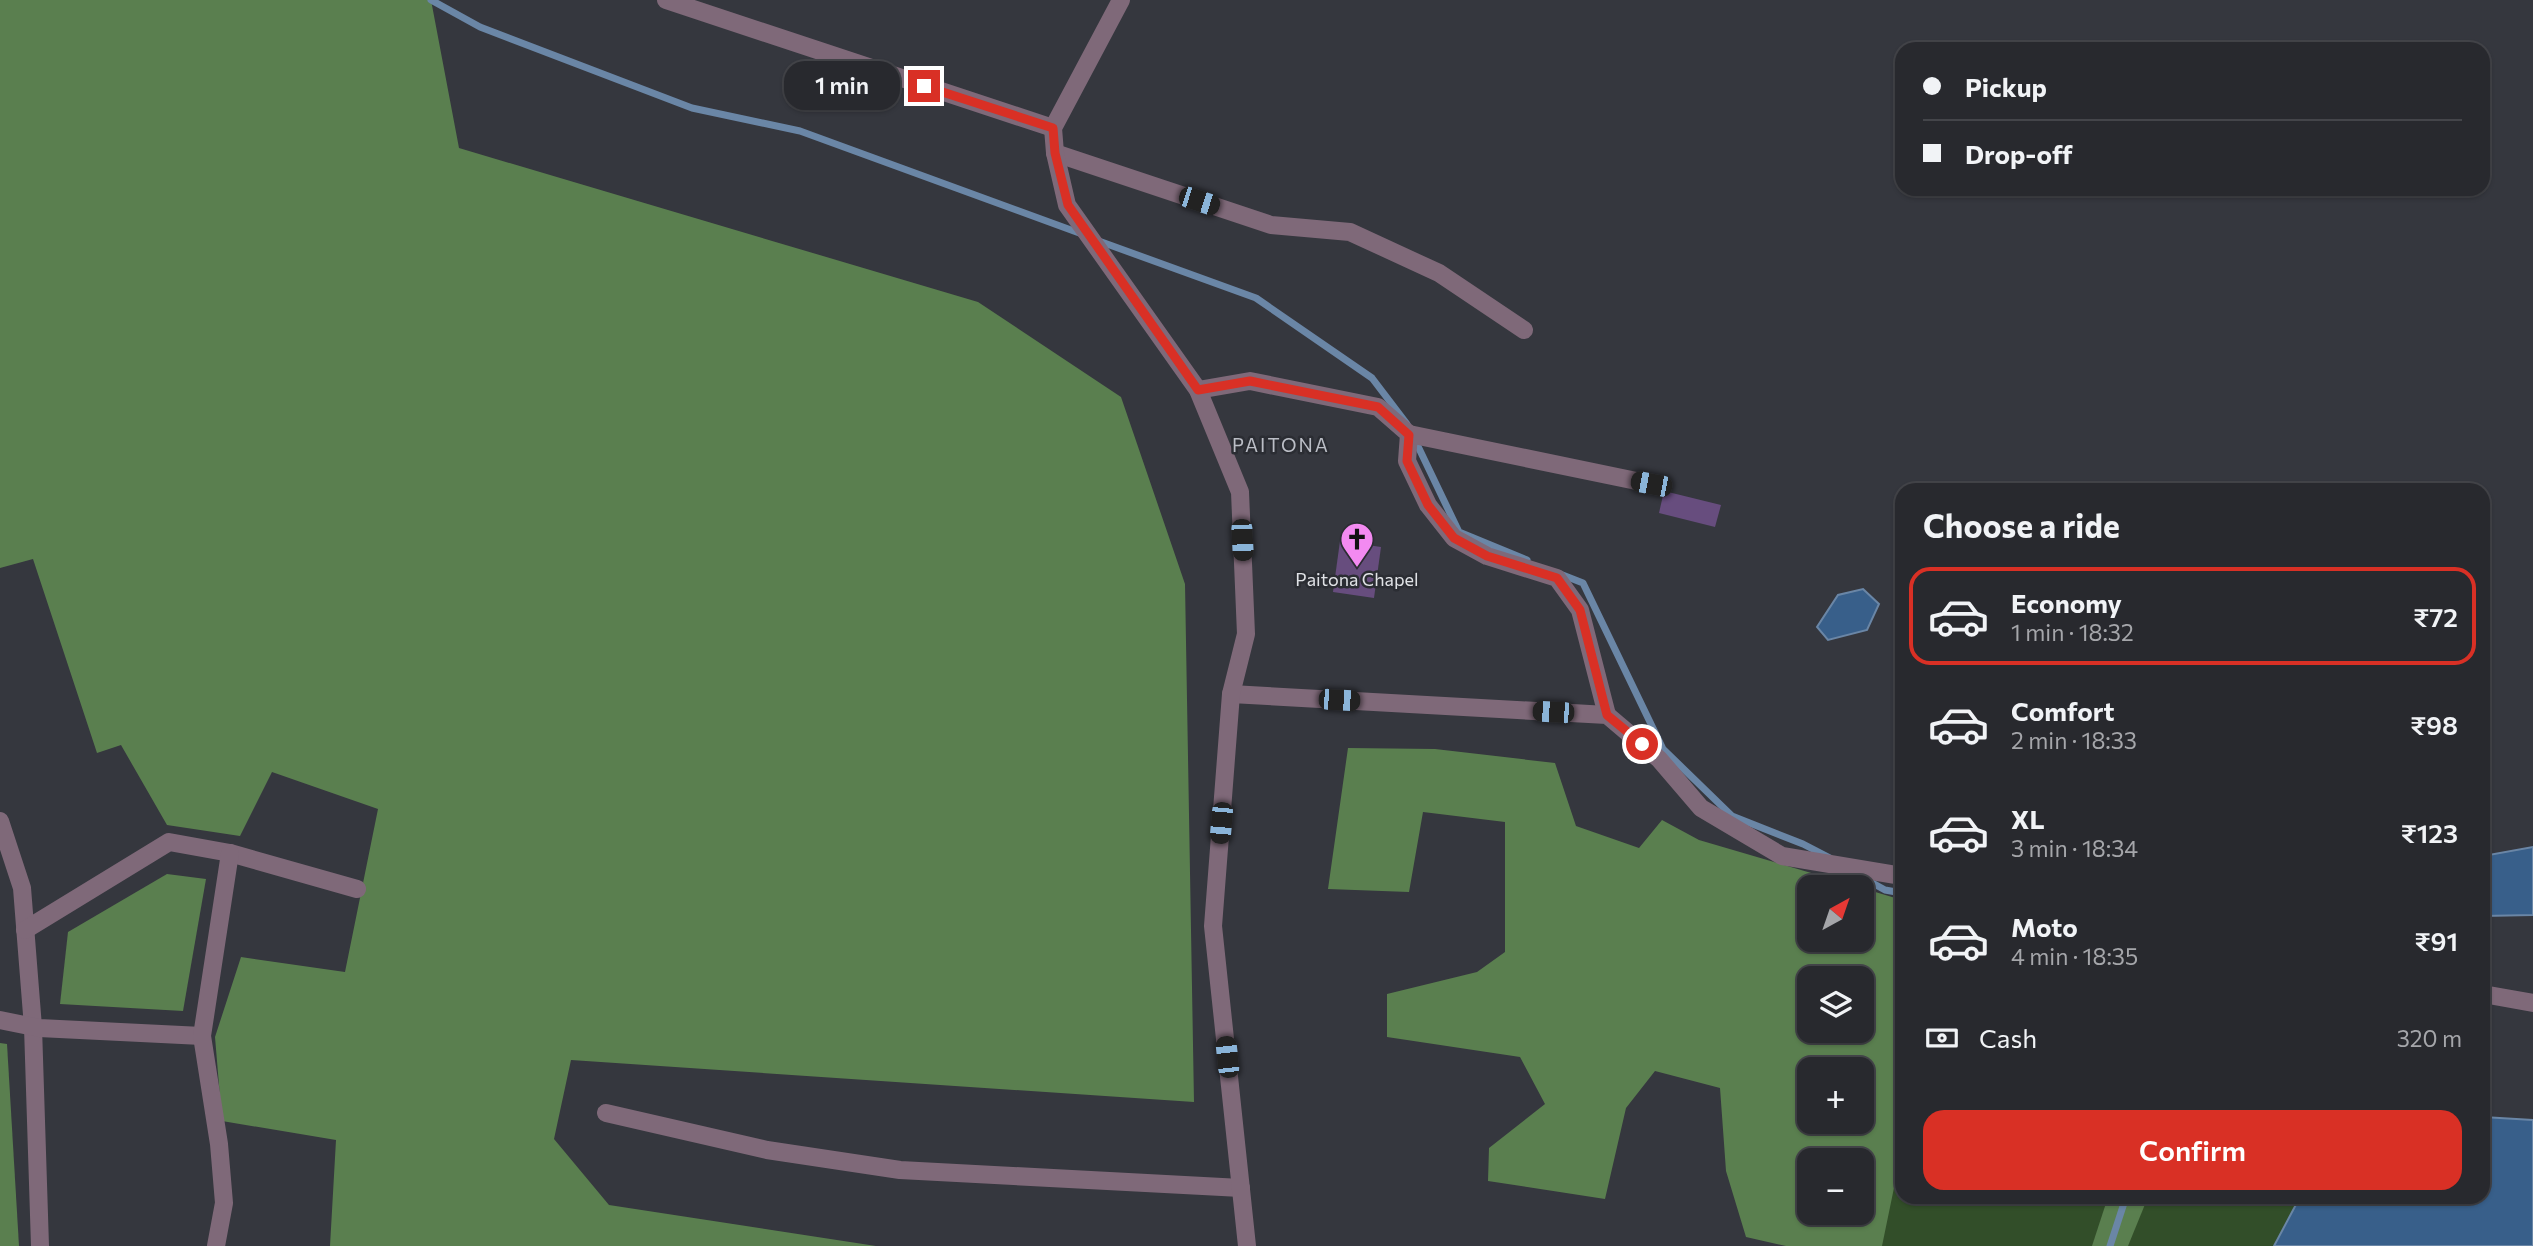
<!DOCTYPE html>
<html lang="en">
<head>
<meta charset="utf-8">
<style>
	:root { --surface:#28292e; --page:#34353a; --text:#f1f3f6; --muted:#a5a6aa; --line:#44454a; --accent:#d93025 }
	body { margin:0; font-family:Commissioner,sans-serif; background:var(--page); color:var(--text); height:100vh; display:flex; flex-direction:column; font-size:26px; white-space:nowrap }
	* { box-sizing:border-box; margin:0 }
	p { font-size:23px; color:var(--muted) }
	.icon { flex:none; width:38px; height:38px; fill:none; stroke:currentColor; stroke-width:2; stroke-linecap:round; stroke-linejoin:round }
	.map { position:relative; flex:1; overflow:hidden }
	.panel { position:absolute; left:1895px; top:483px; width:595px; height:721px; display:flex; flex-direction:column; background:var(--surface); border-radius:21px; box-shadow:0 2px 5px #0004,0 0 0 2px var(--line) }
	.panel>* { flex:none }
	.hud { position:absolute; left:1895px; top:42px; width:595px; height:154px; border-radius:21px; box-shadow:0 2px 5px #0004,0 0 0 2px var(--line); display:grid; align-content:center; height:154px; padding:0 28px; background:var(--surface) }
	.needle { width:46px; rotate:40deg }
	.tools { position:absolute; left:1797px; top:875px; display:grid; gap:14px }
	.tools a { display:grid; place-items:center; width:77px; height:77px; border-radius:14px; background:var(--surface); box-shadow:0 2px 5px #0004,0 0 0 2px var(--line); font-size:35px }
	.end { position:absolute; width:32px; height:32px; margin:-16px; border:9px solid #d93025; background:#fff; box-shadow:0 0 0 4px #fff }
	.from { border-radius:50% }
	.bubble { position:absolute; height:49px; border-radius:21px; background:var(--surface); box-shadow:0 2px 5px #0004,0 0 0 2px var(--line); font-size:23px; font-weight:600; line-height:49px; text-align:center }
	.car { position:absolute; width:21px; height:42px; margin:-21px -10px; border-radius:9px; box-shadow:0 0 5px 2px #0007; background:linear-gradient(#222 24%,#8ab4d8 0 40%,#222 0 76%,#8ab4d8 0 86%,#222 0) }
	.hud b { display:flex; align-items:center; gap:24px; height:66px; font-size:26px }
	.hud b+b { border-top:2px solid var(--line) }
	.hud i { width:18px; height:18px; background:var(--text) }
	ul { padding:0; list-style:none }
	li { display:flex; align-items:center; gap:21px; height:98px; margin:0 14px 10px; padding:0 14px; border:4px solid transparent; border-radius:21px }
	li div { flex:1 }
	li b { display:block; font-size:26px }
	li em { font-style:normal; font-weight:600 }
	li.on { border-color:var(--accent) }
	li>.icon { width:63px; height:63px; stroke-width:1.5 }
	h2 { padding:0 28px; font-size:32px; line-height:84px }
	.pay { display:flex; align-items:center; gap:18px; height:77px; padding:0 28px; font-size:26px }
	.pay p { margin-inline-start:auto }
	.action { display:flex; gap:14px; margin-top:auto; padding:14px 28px }
	.action a { flex:1; height:80px; border-radius:21px; background:var(--accent); color:#fff; font-size:28px; font-weight:600; line-height:80px; text-align:center }
	.map>svg:first-child { display:block }
	.green { fill:#324e29 }
	.forest { fill:#5a7f4f; fill-rule:evenodd }
	.water { fill:#385f8a; stroke:#6a86a6; stroke-width:2 }
	.lines { fill:none; stroke-linecap:round; stroke-linejoin:round }
	.stream { stroke:#6a86a6; stroke-width:7 }
	.building { fill:#674d7e }
	.minor { stroke:#7f6979; stroke-width:18 }
	.tertiary { stroke:#7f6979; stroke-width:18 }
	.route { stroke:#d93025; stroke-width:9 }
	.labels { text-anchor:middle; stroke-width:5; stroke-linejoin:round; paint-order:stroke }
	.poi-label { font-size:18px; fill:#e0e2e6; stroke:#2b2d33 }
	.neighbourhood-label { font-size:19px; letter-spacing:2px; fill:#bbbec6; stroke:#2b2d33 }
</style>
</head>
<body>
<div class="map">
<svg width="2533" height="1246" viewBox="0 0 2533 1246">
	<rect width="100%" height="100%" fill="#35373e"/>
	<polygon class="green" points="1902,904 1902,1197 2300,1197 2274,1246 1870,1246"/>
	<g class="forest">
		<polygon points="0,0 431,0 459,148 978,302 1121,397 1185,584 1194,1102 571,1060 554,1139 609,1205 876,1246 330,1246 336,1140 222,1121 215,1037 241,957 345,972 378,809 272,772 240,836 167,825 121,745 97,753 33,559 0,568"/>
		<path d="M1348,748L1435,749L1555,763L1576,826L1639,848L1662,820L1699,840L1859,887H1810V940H1862V888L1902,900V1149L1882,1246H1786L1746,1237L1726,1171L1720,1088L1655,1071L1626,1108L1605,1199L1488,1181L1489,1148L1545,1104L1520,1057L1387,1037V994L1477,972L1505,952V822L1423,812L1409,892L1328,889ZM1810,978H1862V1031H1810ZM1810,1069H1862V1122H1810ZM1810,1160H1862V1213H1810Z"/>
		<polygon points="167,874 206,879 183,1011 60,1004 68,932"/>
		<polygon points="0,1043 7,1044 19,1246 0,1246"/>
		<polygon points="2108,1197 2148,1197 2128,1246 2092,1246"/>
	</g>
	<g class="water">
		<polygon points="1863,589 1879,604 1867,630 1828,640 1817,627 1838,595"/>
		<polygon points="2533,847 2533,915 2483,916 2483,856"/>
		<polygon points="2483,1117 2533,1120 2533,1246 2274,1246 2300,1197 2483,1197"/>
	</g>
	<g class="lines">
		<g class="stream">
			<polyline points="431,0 480,27 692,108 800,131 1082,234"/>
			<polyline points="1096,240 1256,298 1372,378 1407,424"/>
			<polyline points="1414,438 1459,532 1527,560"/>
			<polyline points="1560,574 1583,583 1663,749 1732,816 1803,844 1830,858"/>
			<polyline points="1858,875 1885,890 1902,893"/>
			<polyline points="2110,1246 2126,1197"/>
		</g>
	</g>
	<g class="building">
		<polygon points="1664,491 1721,505 1715,527 1659,513"/>
		<polygon points="1340,541 1381,547 1374,598 1333,592"/>
	</g>
	<g class="lines">
		<g class="minor">
			<polyline points="666,0 1053,128"/>
			<polyline points="1055,153 1271,225 1350,232 1439,273 1524,330"/>
			<polyline points="1198,390 1250,381 1378,407 1409,434 1407,461 1428,505 1454,538 1487,556 1557,578 1580,610 1607,715"/>
			<polyline points="1409,434 1651,484"/>
			<polyline points="1231,694 1607,715 1659,759 1701,808 1782,856 1902,876"/>
			<polyline points="0,821 22,888 33,1027 40,1246"/>
			<polyline points="25,930 169,842 230,853 357,889"/>
			<polyline points="2483,994 2533,1003"/>
			<polyline points="0,1020 39,1028 202,1036"/>
			<polyline points="606,1113 767,1150 900,1170 1241,1188"/>
			<polyline points="216,1246 224,1203 219,1144 202,1036 230,853"/>
		</g>
		<polyline class="tertiary" points="1121,0 1053,128 1055,153 1067,205 1198,390 1240,492 1246,634 1231,694 1213,926 1247,1246"/>
	</g>
	<g class="lines">
		<polyline class="route" points="924,86 1053,128 1055,153 1068,205 1198,390 1250,381 1378,407 1409,435 1407,461 1428,505 1454,538 1487,556 1557,578 1580,610 1607,715 1642,744"/>
	</g>
	<defs>
		<symbol id="church-pin" viewBox="-11 -11 22 30"><path d="M0 17L-7.5 6A9.5 9.5 0 1 1 7.5 6Z" fill="#f38af1" stroke="#2b2d33"/><path d="M-1.2-6h2.4v3.5h3.3v2.4h-3.3V6h-2.4V-.1h-3.3v-2.4h3.3Z" fill="#111"/></symbol>
	</defs>
	<g fill-rule="evenodd">
		<use href="#church-pin" x="1338" y="520" width="38" height="52"/>
	</g>
	<g class="labels">
		<g class="poi-label">
			<text x="1357" y="586">Paitona Chapel</text>
		</g>
		<g class="neighbourhood-label">
			<text x="1281" y="452">PAITONA</text>
		</g>
	</g>
</svg>
<div class="tools">
<a><svg class="needle" viewBox="-14 -14 28 28"><path d="M0-13l5 13h-10z" fill="#e53935"/><path d="M0 13l5-13h-10z" fill="#a5a6aa"/></svg></a>
<a><svg class="icon" aria-label="layers" viewBox="0 0 24 24"><path d="M12 4l9 5-9 5-9-5zM3 14l9 5 9-5"/></svg></a>
<a>+</a>
<a>−</a>
</div>
<i class="end from" style="left:1642px;top:744px"></i>
<i class="end" style="left:924px;top:86px"></i>
<div class="bubble" style="left:784px;top:61px;width:116px">1 min</div>
<i class="car" style="left:1199px;top:201px;rotate:108deg"></i>
<i class="car" style="left:1651px;top:484px;rotate:281deg"></i>
<i class="car" style="left:1242px;top:540px;rotate:177deg"></i>
<i class="car" style="left:1339px;top:700px;rotate:93deg"></i>
<i class="car" style="left:1553px;top:712px;rotate:273deg"></i>
<i class="car" style="left:1221px;top:823px;rotate:185deg"></i>
<i class="car" style="left:1227px;top:1057px;rotate:354deg"></i>
<div class="hud">
<b><i class="from"></i>Pickup</b>
<b><i></i>Drop-off</b>
</div>
<section class="panel">
<h2>Choose a ride</h2>
<ul>
<li class="on"><svg class="icon" aria-label="car" viewBox="0 0 24 24"><path d="M5 17H2v-5l4-1 3-4h7l3 4 3 1v5h-3M9 17h6M6 11h13"/><circle cx="7" cy="17" r="2"/><circle cx="17" cy="17" r="2"/></svg><div><b>Economy</b><p>1 min · 18:32</p></div><em>₹72</em></li>
<li><svg class="icon" aria-label="car" viewBox="0 0 24 24"><path d="M5 17H2v-5l4-1 3-4h7l3 4 3 1v5h-3M9 17h6M6 11h13"/><circle cx="7" cy="17" r="2"/><circle cx="17" cy="17" r="2"/></svg><div><b>Comfort</b><p>2 min · 18:33</p></div><em>₹98</em></li>
<li><svg class="icon" aria-label="car" viewBox="0 0 24 24"><path d="M5 17H2v-5l4-1 3-4h7l3 4 3 1v5h-3M9 17h6M6 11h13"/><circle cx="7" cy="17" r="2"/><circle cx="17" cy="17" r="2"/></svg><div><b>XL</b><p>3 min · 18:34</p></div><em>₹123</em></li>
<li><svg class="icon" aria-label="car" viewBox="0 0 24 24"><path d="M5 17H2v-5l4-1 3-4h7l3 4 3 1v5h-3M9 17h6M6 11h13"/><circle cx="7" cy="17" r="2"/><circle cx="17" cy="17" r="2"/></svg><div><b>Moto</b><p>4 min · 18:35</p></div><em>₹91</em></li>
</ul>
<div class="pay"><svg class="icon" aria-label="cash" viewBox="0 0 24 24"><path d="M3 7h18v10H3z"/><circle cx="12" cy="12" r="2"/></svg>Cash<p>320 m</p></div>
<div class="action"><a>Confirm</a></div>
</section>
</div>
</body>
</html>
